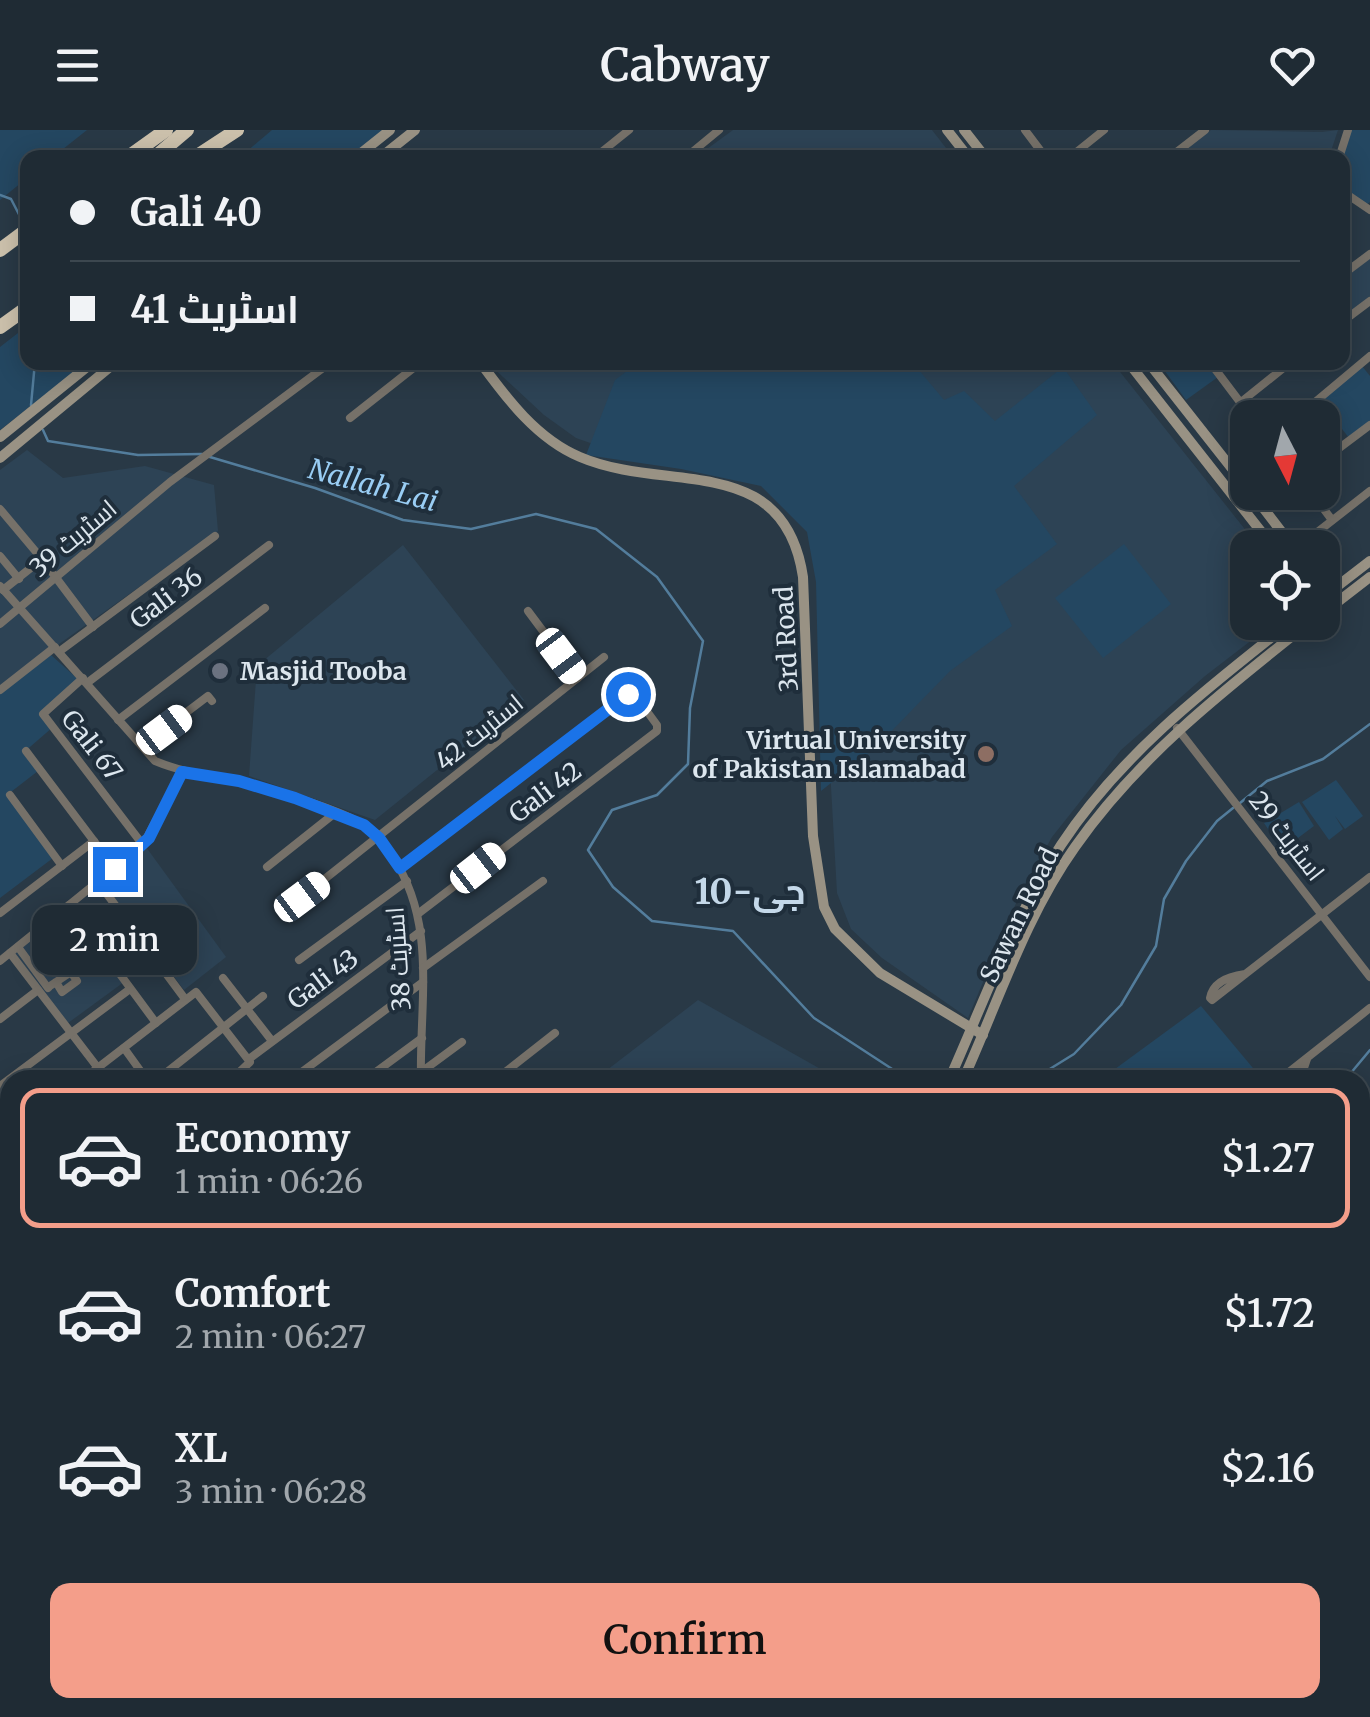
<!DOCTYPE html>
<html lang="en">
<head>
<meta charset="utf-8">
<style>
	:root { --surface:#1f2b34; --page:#27333c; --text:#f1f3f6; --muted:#a1a7ac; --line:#3c474f; --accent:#f49e8a }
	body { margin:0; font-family:Merriweather,Cairo,serif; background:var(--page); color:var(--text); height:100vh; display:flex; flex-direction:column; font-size:38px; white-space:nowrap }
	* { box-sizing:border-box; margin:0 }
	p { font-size:32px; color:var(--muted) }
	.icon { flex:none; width:55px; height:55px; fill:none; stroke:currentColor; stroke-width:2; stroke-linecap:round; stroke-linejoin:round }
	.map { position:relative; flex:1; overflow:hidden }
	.details { position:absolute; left:0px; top:940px; width:1370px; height:648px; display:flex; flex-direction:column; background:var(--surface); border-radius:30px 30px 0 0; box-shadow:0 5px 25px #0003,0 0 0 2px var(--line) }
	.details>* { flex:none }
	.banner { position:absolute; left:20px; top:20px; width:1330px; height:220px; border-radius:20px; box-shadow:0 5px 25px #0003,0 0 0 2px var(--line); display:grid; align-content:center; height:220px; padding:0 50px; background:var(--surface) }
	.needle { width:65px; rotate:174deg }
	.fabs { position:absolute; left:1230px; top:270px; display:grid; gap:20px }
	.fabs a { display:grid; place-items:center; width:110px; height:110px; border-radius:20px; background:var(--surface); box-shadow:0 5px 25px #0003,0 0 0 2px var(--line); font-size:50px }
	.end { position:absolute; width:45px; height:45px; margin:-22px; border:12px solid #1a73e8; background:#fff; box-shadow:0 0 0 5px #fff }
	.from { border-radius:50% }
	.bubble { position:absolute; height:70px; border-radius:20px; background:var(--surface); box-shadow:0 5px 25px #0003,0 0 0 2px var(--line); font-size:32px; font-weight:600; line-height:70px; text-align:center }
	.car { position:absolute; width:30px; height:60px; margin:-30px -15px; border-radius:12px; box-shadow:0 0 8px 2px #0007; background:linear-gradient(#fff 24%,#345 0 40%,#fff 0 76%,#345 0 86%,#fff 0) }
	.banner b { display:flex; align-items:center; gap:35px; height:95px; font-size:38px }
	.banner b+b { border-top:2px solid var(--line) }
	.banner i { width:25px; height:25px; background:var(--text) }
	ul { padding:18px 0 0; list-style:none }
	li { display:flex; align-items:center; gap:30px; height:140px; margin:0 20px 15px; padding:0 30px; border:5px solid transparent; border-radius:20px }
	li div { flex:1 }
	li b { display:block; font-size:38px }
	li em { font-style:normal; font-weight:600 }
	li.on { border-color:var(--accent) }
	li>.icon { width:90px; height:90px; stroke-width:1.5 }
	.button { display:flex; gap:20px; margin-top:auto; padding:20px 50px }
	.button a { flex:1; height:115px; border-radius:20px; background:var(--accent); color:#111; font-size:40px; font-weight:600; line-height:115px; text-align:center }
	header { display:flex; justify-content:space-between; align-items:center; height:130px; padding:0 50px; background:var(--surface); font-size:45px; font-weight:600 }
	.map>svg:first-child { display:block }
	.built { fill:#2d4355 }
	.green { fill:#244761 }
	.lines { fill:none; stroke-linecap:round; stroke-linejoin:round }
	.stream { stroke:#537d9c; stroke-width:2.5 }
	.street { stroke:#767169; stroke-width:8 }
	.secondary { stroke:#999284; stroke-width:10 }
	.highway { stroke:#ccc1ac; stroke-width:14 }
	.route { stroke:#1a73e8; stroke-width:12 }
	.worship-dot { fill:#6b7280; stroke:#1f2e3b; stroke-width:4 }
	.education-dot { fill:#8d6e63; stroke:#1f2e3b; stroke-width:4 }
	.labels { text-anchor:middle; stroke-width:8; stroke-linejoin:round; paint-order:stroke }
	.street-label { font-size:25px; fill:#dce6ee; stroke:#1f2e3b }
	.poi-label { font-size:25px; font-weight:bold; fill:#dce6ee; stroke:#1f2e3b; text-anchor:start }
	.water-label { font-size:28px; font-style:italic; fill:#99cdf4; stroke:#1f2e3b }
	.district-label { font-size:35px; font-weight:bold; fill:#c4d8e9; stroke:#1f2e3b }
</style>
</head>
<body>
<header><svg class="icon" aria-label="menu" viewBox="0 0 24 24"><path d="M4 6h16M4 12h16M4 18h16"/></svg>Cabway<svg class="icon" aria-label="heart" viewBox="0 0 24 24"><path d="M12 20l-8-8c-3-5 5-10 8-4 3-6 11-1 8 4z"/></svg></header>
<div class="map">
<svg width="1370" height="1587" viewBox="0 0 1370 1587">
	<rect width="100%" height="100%" fill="#293946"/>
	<g class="built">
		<polygon points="733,0 932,0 953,27 696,27"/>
		<polygon points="1211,0 1322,2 1338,0 1329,27 1175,28"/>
		<polygon points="1370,124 1370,171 1343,192 1343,145"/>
		<polygon points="488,233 1113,233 1259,417 1248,418 1248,492 1274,493 1205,546 1121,620 1052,707 1019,766 968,888 882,828 851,799 837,763 817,408 762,343 613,321 576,308 544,285"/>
		<polygon points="27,320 63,348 145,336 214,355 218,401 0,556 0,340"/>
		<polygon points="403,415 524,570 375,690 249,646 257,536"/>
		<polygon points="146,717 226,827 184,860 103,752"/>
		<polygon points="67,776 124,852 68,893 10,819"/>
		<polygon points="698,870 840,950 594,950"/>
		<polygon points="568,1578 696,1578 703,1587 576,1587"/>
	</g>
	<g class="green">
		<polygon points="0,0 87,0 53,27 28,28 27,48 0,70"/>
		<polygon points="272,0 383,0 348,27 239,28"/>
		<polygon points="1348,0 1370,0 1370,72 1365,76 1343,61 1342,28"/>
		<polygon points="27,196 28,232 86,233 0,300 0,217"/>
		<polygon points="638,233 913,233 944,270 964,261 995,291 1063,237 1097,285 1014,356 1057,414 995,460 1012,496 950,541 875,618 821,661 816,452 807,402 761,356 681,339 586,325 615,250"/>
		<polygon points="1159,233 1202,233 1218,247 1186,270"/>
		<polygon points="1362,236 1370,246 1370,292 1349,308 1319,269"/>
		<polygon points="1124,414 1171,474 1103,528 1055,468"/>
		<polygon points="51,525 80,551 42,583 53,597 23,623 38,641 7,665 53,728 0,768 0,564"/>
		<polygon points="1336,650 1363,686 1345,699 1335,686 1343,699 1329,710 1302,672"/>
		<polygon points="1299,672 1314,696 1282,720 1264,693"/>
		<polygon points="1201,876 1263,950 1100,950"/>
		<polygon points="0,1164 10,1176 10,1419 0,1407"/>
		<polygon points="1370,1230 1370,1305 1360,1301 1360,1232"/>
		<polygon points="135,1578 324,1578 331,1587 143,1587"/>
	</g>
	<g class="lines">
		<g class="stream">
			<polyline points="0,65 11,69 25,96"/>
			<polyline points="31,275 35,232"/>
			<polyline points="43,300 48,311 138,325 202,324"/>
			<polyline points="210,327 315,358 403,390 471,399 536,384 596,399 657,447 703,511 690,578 688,634 657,665 612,680 588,720 613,757 652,791 733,801 814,888 909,950"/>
			<polyline points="1240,673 1267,651 1323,629 1370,594"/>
			<polyline points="980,950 1007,944 1028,950"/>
			<polyline points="1032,950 1074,924 1121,875 1156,816 1164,769 1186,731 1217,691 1233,678"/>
			<polyline points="1345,950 1370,920"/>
			<polyline points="1360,1420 1370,1421"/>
		</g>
		<g class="street">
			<polyline points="1025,0 1046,28"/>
			<polyline points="594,28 629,0"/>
			<polyline points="685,28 719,0"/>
			<polyline points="1069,28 1104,0"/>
			<polyline points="1169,28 1205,0"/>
			<polyline points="1339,28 1348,0"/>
			<polyline points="1342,61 1370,80"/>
			<polyline points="1342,145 1370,124"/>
			<polyline points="1342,192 1370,171"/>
			<polyline points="1214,232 1212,235 1252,288"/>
			<polyline points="1241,272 1291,232"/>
			<polyline points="350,288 421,232"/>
			<polyline points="1296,288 1370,226"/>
			<polyline points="1322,331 1370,295"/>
			<polyline points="1311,362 1332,390"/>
			<polyline points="0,379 42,429 3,460"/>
			<polyline points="1297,418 1370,361"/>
			<polyline points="0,426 19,449"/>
			<polyline points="42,429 93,497"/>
			<path d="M0,456L155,631C191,646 230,648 267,659C296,668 342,680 367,697C378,704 384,716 392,726C438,793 419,874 421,950"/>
			<polyline points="528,481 578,548"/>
			<polyline points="0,494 170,352 331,232"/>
			<polyline points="60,521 215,406"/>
			<polyline points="83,548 43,584 143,715"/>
			<polyline points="87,553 269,415"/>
			<polyline points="0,560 55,517"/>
			<polyline points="118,590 265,478"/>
			<polyline points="1177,598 1370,847"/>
			<polyline points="142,616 208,566 212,571"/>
			<polyline points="26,621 115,739"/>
			<polyline points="10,665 62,736"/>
			<polyline points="267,737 335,683"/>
			<polyline points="400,738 628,565 635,565 657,595 657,601 419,783"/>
			<polyline points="98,752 185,869"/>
			<polyline points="302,767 604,527"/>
			<polyline points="69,775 156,893"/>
			<polyline points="0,783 94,711"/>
			<polyline points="18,817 48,858"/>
			<polyline points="10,823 98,938"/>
			<polyline points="299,830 407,751"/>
			<polyline points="0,831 143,715 182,641"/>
			<polyline points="423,838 543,751"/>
			<path d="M1245,844C1230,846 1213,852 1210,868L1212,870L1370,747"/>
			<polyline points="223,848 272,911"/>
			<polyline points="50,856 71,842 77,851 62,862 56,852"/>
			<polyline points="0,889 38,860"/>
			<polyline points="124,918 147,950"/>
			<polyline points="249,929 421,801"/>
			<polyline points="420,943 462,912"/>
			<polyline points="82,950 196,862 250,932 231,950"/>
			<polyline points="157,950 263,866"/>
			<polyline points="291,950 423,852"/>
			<polyline points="365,950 422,908"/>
			<polyline points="495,950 555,903"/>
			<polyline points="566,950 576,943 584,950"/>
			<polyline points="1286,950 1284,946 1370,878"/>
			<polyline points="1300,950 1307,929"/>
			<polyline points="0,956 130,859"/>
			<polyline points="1360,1009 1370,1001"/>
			<polyline points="0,1014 10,1006"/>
			<polyline points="0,1041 10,1054"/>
			<polyline points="1360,1045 1370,1037"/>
			<polyline points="1360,1046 1370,1060"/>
			<polyline points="1360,1121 1370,1114"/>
			<polyline points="1360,1151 1370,1164"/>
			<polyline points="1360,1225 1370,1222"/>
			<polyline points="0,1422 10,1435"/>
			<polyline points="1360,1459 1370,1467"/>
			<polyline points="0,1474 10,1466"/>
			<polyline points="1362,1505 1370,1515"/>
			<polyline points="1360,1568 1370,1560"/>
			<polyline points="123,1578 130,1587"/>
			<polyline points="701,1578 709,1587"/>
			<polyline points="860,1578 868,1587"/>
			<polyline points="1021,1578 1028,1587"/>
			<polyline points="1097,1578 1106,1587"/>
			<polyline points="1220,1578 1228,1587"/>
			<polyline points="1328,1578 1335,1587 1347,1578"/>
			<polyline points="471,1587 483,1578"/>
			<polyline points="554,1587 558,1583"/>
			<polyline points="723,1587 735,1578"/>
			<polyline points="821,1587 834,1578"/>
			<polyline points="975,1587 987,1578"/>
			<polyline points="1078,1587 1089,1578"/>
			<polyline points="1162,1587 1175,1578"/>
			<polyline points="1258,1587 1270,1578"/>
		</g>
		<g class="secondary">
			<polyline points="947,0 969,28"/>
			<polyline points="964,0 986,28"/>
			<polyline points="355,28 390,0"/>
			<polyline points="380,28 415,0"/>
			<path d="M480,232C507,269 537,309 580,327C666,364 784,320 803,447L813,706L824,777L835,799L880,843L983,905"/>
			<polyline points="1128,232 1274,418"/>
			<polyline points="1148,232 1248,359"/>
			<polyline points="0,307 93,232"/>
			<polyline points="0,328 116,232"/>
			<polyline points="1251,362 1294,418"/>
			<polyline points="1322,468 1370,431"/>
			<polyline points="1322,484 1370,447"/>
			<path d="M949,950C984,872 1014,787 1061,715C1120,625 1207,558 1291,492"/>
			<path d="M963,950C998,873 1025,787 1075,717C1138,627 1224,560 1310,492"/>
			<polyline points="0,1118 10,1131"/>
			<polyline points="0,1150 10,1162"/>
			<polyline points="360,1578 367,1587"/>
			<polyline points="301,1587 316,1578"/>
			<polyline points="337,1587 349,1578"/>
		</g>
		<g class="highway">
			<polyline points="127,28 166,0"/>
			<polyline points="154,28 187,0"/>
			<polyline points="194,28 237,0"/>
			<polyline points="0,120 28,99"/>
			<polyline points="0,197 28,177"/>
		</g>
	</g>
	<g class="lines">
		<polyline class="route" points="115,739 149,708 182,642 239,651 295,668 364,695 379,708 400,738 628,564"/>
	</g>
	<circle class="worship-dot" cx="220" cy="541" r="10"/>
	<circle class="education-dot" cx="986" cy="624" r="10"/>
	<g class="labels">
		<g class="street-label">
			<text transform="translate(73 408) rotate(-40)" y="9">اسٹریٹ 39</text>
			<text transform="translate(166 468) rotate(-37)" y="9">Gali 36</text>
			<text transform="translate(786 509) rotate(-93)" y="9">3rd Road</text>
			<text transform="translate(479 602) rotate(-39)" y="9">اسٹریٹ 42</text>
			<text transform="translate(92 615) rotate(52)" y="9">Gali 67</text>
			<text transform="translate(545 662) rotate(-37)" y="9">Gali 42</text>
			<text transform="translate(1287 706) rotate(52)" y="9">اسٹریٹ 29</text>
			<text transform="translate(1019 785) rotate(-64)" y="9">Sawan Road</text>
			<text transform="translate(398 829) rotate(-94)" y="9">اسٹریٹ 38</text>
			<text transform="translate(323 849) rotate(-37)" y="9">Gali 43</text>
		</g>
		<g class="poi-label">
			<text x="240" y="550">Masjid Tooba</text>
			<text x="966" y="619" text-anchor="end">Virtual University<tspan x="966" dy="29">of Pakistan Islamabad</tspan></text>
		</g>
		<g class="water-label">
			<text transform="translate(373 355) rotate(15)" y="10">Nallah Lai</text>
		</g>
		<g class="district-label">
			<text x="750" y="774">جی-10</text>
		</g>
	</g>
</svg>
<div class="fabs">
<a><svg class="needle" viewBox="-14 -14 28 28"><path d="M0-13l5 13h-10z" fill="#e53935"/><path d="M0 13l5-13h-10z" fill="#a1a7ac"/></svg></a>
<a><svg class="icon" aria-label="locate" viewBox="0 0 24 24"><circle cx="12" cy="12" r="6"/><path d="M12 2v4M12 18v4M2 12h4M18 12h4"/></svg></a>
</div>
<i class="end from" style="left:628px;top:564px"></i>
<i class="end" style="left:115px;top:739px"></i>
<div class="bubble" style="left:32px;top:775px;width:165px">2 min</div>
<i class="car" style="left:561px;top:526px;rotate:143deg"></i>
<i class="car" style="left:164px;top:600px;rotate:53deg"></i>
<i class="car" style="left:478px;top:738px;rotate:52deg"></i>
<i class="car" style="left:302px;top:767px;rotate:53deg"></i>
<div class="banner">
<b><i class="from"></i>Gali 40</b>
<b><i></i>اسٹریٹ 41</b>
</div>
<section class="details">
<ul>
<li class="on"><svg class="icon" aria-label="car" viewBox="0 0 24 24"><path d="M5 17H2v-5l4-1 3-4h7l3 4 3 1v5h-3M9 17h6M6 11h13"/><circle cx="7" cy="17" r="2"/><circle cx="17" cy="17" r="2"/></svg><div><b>Economy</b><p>1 min · 06:26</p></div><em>$1.27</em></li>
<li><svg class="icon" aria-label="car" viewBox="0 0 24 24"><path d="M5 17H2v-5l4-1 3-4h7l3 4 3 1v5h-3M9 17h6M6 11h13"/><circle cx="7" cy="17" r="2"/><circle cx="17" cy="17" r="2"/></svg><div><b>Comfort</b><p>2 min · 06:27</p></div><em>$1.72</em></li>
<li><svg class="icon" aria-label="car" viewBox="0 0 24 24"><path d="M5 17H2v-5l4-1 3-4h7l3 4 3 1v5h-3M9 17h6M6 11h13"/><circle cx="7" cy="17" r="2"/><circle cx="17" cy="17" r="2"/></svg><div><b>XL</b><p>3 min · 06:28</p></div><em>$2.16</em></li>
</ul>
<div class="button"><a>Confirm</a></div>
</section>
</div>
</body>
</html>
